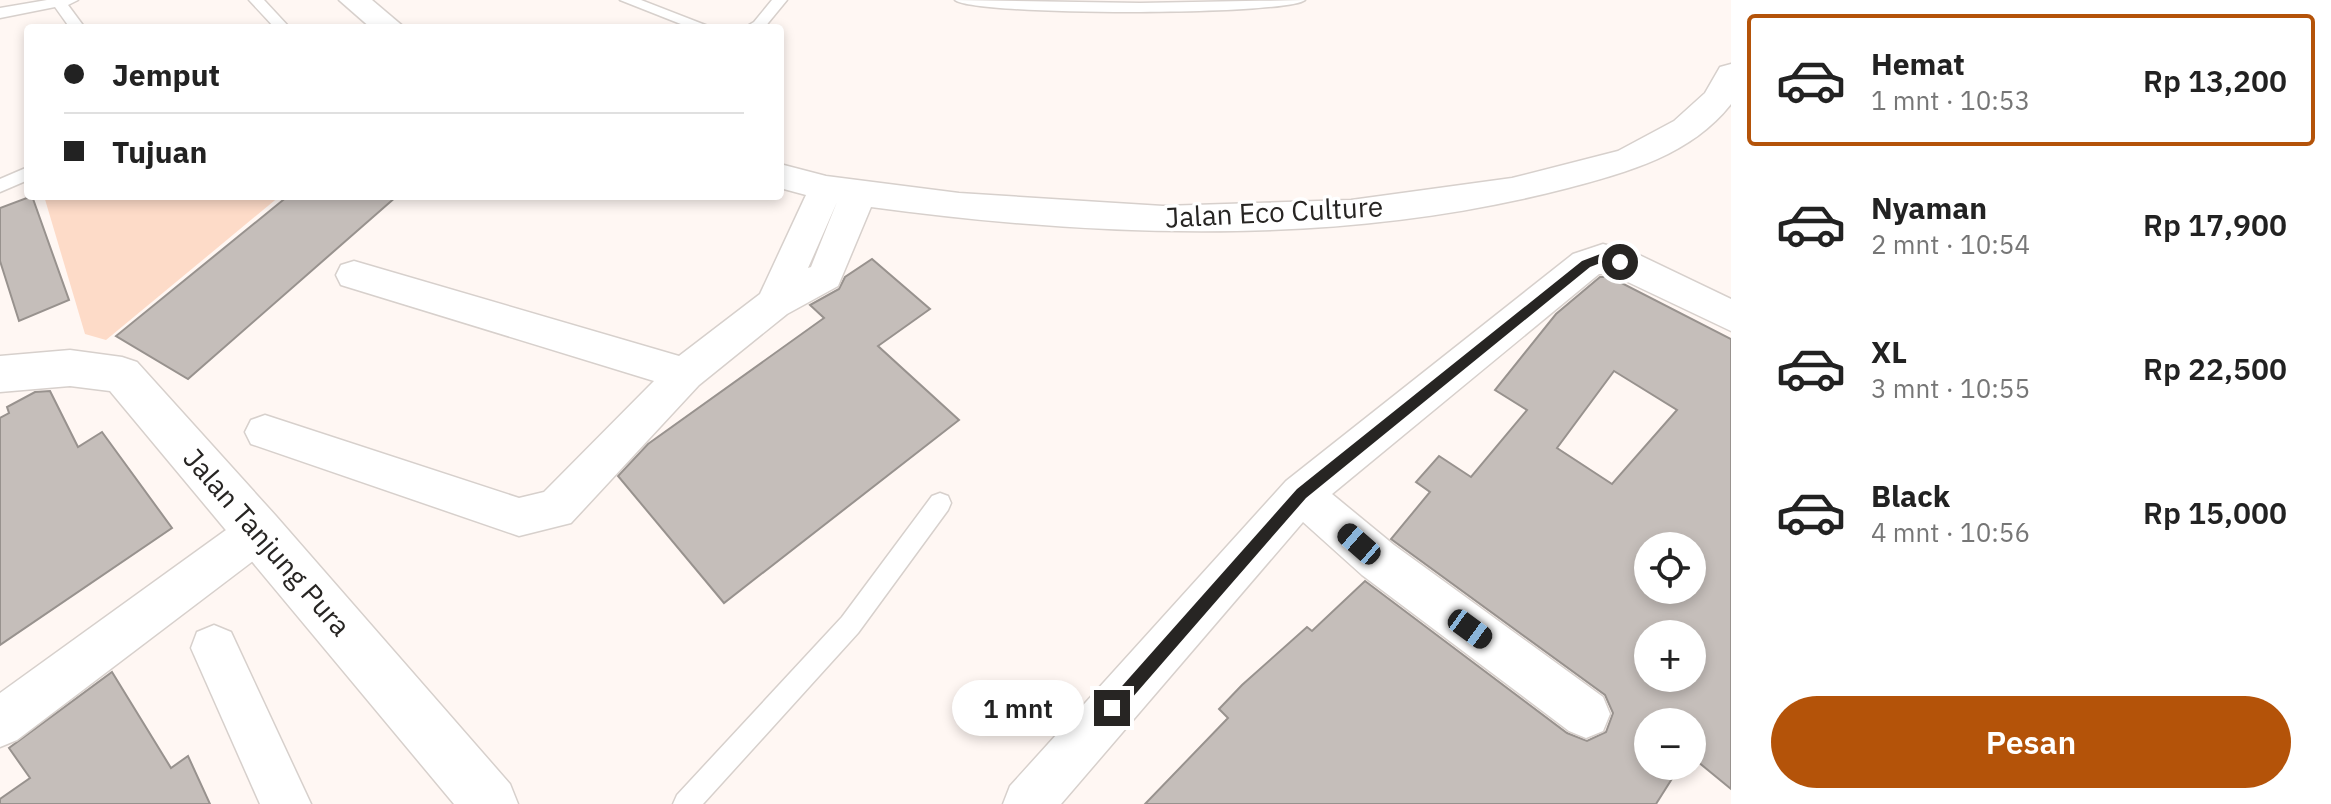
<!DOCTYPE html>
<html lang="id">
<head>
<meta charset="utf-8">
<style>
	:root { --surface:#fff; --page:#f2f2f2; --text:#222; --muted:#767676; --line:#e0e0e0; --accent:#b45309 }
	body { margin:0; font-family:"IBM Plex Sans",sans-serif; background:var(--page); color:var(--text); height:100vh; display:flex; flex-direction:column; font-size:30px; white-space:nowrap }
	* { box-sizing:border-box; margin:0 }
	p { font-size:26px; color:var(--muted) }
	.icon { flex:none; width:44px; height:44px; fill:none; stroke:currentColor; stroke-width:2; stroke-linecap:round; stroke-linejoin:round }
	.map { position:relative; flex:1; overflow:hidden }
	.side { display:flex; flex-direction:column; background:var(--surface); width:600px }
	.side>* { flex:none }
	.top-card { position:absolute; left:24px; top:24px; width:760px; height:176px; border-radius:8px; box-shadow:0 4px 12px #0003; display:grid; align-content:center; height:176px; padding:0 40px; background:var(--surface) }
	.controls { position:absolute; left:1634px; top:532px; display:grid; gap:16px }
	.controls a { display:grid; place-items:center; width:72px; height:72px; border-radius:50%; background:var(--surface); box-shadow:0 4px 12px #0003; font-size:40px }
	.end { position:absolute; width:36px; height:36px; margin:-18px; border:10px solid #272523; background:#fff; box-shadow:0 0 0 4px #fff }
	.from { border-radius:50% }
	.bubble { position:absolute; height:56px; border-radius:28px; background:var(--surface); box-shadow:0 4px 12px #0003; font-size:26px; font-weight:600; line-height:56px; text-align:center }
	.car { position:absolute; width:24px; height:48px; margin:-24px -12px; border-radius:10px; box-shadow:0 0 6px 2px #0007; background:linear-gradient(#222 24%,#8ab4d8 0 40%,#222 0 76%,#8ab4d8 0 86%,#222 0) }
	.top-card b { display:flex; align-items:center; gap:28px; height:76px; font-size:30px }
	.top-card b+b { border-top:2px solid var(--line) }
	.top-card i { width:20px; height:20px; background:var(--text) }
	ul { padding:14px 0 0; list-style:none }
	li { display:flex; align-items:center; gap:24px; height:132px; margin:0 16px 12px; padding:0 24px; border:4px solid transparent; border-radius:8px }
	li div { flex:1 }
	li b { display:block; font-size:30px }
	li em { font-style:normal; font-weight:600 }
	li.active { border-color:var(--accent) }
	li>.icon { width:72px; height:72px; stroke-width:1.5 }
	.action { display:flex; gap:16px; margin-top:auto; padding:16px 40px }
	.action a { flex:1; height:92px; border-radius:48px; background:var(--accent); color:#fff; font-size:32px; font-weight:600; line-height:92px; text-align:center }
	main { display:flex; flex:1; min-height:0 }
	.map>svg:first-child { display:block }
	.green { fill:#fddbc8 }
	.building { fill:#c5beba; stroke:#98928e; stroke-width:2; fill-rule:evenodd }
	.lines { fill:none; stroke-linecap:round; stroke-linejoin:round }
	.service-casing { stroke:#d7d0cc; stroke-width:3 }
	.minor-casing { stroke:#d7d0cc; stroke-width:3 }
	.tertiary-casing { stroke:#d7d0cc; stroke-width:3 }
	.service { fill:#fff; fill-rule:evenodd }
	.minor { fill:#fff; fill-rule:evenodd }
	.tertiary { fill:#fff; fill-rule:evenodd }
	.route { fill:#272523 }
	.labels { text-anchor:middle; stroke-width:7; stroke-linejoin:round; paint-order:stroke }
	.street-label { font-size:28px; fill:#272523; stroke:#fff }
</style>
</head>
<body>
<main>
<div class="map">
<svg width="1731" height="804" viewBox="0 0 1731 804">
	<rect width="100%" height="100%" fill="#fff7f3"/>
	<polygon class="green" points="44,196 280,196 106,340 85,334"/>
	<g class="building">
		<polygon points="32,196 69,300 19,321 0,261 0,208"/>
		<polygon points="288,196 397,196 188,379 116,336"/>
		<polygon points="872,259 930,309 878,346 959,420 724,603 618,476 648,444 824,318 810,305 839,289 845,277"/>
		<path d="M1600,277H1610L1731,339V789L1692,757V722H1648V766H1680L1656,804H1145L1228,718L1219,709L1242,685L1307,627L1312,631L1365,581L1567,733L1587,741L1606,732L1613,713L1605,695L1391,539L1430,492L1416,482L1439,456L1471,477L1527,410L1495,390L1556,314ZM1614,371L1677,410L1612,484L1557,448ZM1648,546H1692V590H1648ZM1648,634H1692V678H1648Z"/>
		<polygon points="50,391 78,447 102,432 172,528 0,645 0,418 9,413 7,407 35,392"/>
		<polygon points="112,672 171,768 188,756 210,804 0,804 0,799 30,778 9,748"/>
	</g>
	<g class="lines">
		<defs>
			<g id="service">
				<polygon points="47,0 78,0 68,5 85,28 70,28 55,7 0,18 0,8"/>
				<polygon points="249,0 264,0 290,28 275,28"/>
				<polygon points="620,0 641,0 713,28 691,28"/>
				<polygon points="772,0 787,0 764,28 744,28 754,22"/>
				<path d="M955,0L1140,3L1305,0C1286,16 974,16 955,0Z"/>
				<polygon points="28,167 28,180 0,192 0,179"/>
				<polygon points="940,493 948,496 951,503 948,510 858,633 703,804 673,804 677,795 842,617 932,496"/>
			</g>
			<g id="minor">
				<polygon points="339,0 372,0 405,28 371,28"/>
				<path d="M1731,64V104C1691,155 1628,172 1568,188C1342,247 1101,238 871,207L838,286L787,314L699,385L571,523L519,536L251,444L245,432L251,420L265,415L519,498L544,492L654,381L341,285L336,275L341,265L354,261L679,356L760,294L806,195L780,188V164L826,176L959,193L1163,206L1351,200L1512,178L1618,151L1674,121L1705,93L1720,67ZM837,202L811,267L808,268Z"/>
				<polygon points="1603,244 1633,252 1731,299 1731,331 1611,274 1599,274 1332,494 1394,545 1603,697 1610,714 1603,731 1586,738 1569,731 1362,575 1303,522 1061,804 1003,804 1010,786 1286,481 1573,254"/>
				<polygon points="259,511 274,517 281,531 274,545 17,740 0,747 0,693 244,517"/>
				<polygon points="214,625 231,632 311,804 260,804 191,648 197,632"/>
			</g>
			<polygon id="tertiary" points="70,350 122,357 137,362 276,516 510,784 518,804 454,804 110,391 70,386 0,392 0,356"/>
		</defs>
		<use href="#service" class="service-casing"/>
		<use href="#minor" class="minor-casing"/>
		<use href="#tertiary" class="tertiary-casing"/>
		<use href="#service" class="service"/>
		<use href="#minor" class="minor"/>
		<use href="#tertiary" class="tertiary"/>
	</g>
	<polygon class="route" points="1603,253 1626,262 1620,267 1603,262 1590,267 1306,498 1118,714 1107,714 1107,703 1297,489 1582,261"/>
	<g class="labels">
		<g class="street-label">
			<text transform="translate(1274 212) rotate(-3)" y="10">Jalan Eco Culture</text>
			<text transform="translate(267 542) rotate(49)" y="10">Jalan Tanjung Pura</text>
		</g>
	</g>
</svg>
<div class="controls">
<a><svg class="icon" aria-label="locate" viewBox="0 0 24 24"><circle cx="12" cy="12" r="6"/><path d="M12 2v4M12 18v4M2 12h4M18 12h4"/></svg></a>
<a>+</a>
<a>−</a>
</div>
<i class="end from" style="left:1620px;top:262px"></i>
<i class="end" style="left:1112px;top:708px"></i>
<div class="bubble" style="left:952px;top:680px;width:132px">1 mnt</div>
<i class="car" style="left:1359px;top:544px;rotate:311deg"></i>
<i class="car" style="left:1470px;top:629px;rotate:126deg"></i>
<div class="top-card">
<b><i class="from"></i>Jemput</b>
<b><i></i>Tujuan</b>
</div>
</div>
<section class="side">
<ul>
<li class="active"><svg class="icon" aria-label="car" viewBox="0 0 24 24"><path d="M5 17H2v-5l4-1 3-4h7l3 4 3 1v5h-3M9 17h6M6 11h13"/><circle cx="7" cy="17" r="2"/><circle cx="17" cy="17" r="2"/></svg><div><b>Hemat</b><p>1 mnt · 10:53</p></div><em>Rp 13,200</em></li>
<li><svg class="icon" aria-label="car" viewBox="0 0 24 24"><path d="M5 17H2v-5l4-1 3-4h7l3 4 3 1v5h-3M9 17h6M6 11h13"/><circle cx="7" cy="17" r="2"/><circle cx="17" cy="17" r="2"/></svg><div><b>Nyaman</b><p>2 mnt · 10:54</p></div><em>Rp 17,900</em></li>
<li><svg class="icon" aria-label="car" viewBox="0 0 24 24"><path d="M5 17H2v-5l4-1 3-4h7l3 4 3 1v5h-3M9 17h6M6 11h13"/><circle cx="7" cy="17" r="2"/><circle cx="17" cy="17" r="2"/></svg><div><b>XL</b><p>3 mnt · 10:55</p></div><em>Rp 22,500</em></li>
<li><svg class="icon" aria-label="car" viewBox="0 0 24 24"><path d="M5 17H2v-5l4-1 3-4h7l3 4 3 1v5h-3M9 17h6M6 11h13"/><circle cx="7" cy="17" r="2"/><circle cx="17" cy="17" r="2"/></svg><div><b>Black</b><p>4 mnt · 10:56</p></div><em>Rp 15,000</em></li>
</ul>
<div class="action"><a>Pesan</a></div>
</section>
</main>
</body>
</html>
